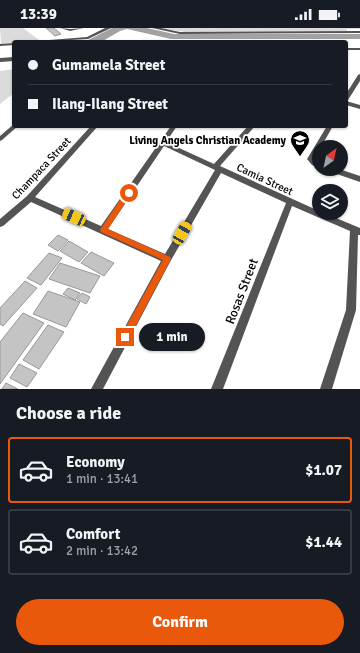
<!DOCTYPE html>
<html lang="en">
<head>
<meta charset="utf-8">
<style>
	:root { --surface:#171b24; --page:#20242c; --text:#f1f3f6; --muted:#9ea1a6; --line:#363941; --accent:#ea580c }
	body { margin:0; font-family:Signika,sans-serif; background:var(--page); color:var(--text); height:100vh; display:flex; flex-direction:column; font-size:15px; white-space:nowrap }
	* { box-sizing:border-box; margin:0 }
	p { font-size:13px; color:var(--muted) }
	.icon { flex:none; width:22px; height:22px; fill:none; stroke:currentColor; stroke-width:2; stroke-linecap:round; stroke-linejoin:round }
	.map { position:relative; height:361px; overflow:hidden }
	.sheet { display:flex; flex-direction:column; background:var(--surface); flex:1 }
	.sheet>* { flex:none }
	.guide { position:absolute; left:12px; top:12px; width:336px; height:88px; border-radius:4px; box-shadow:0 1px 3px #0004; display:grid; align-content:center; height:88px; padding:0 16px; background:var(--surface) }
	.needle { width:26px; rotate:33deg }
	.fabs { position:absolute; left:312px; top:112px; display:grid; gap:8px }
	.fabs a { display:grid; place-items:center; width:36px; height:36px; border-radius:50%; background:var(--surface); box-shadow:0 1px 3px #0004; font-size:20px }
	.end { position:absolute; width:18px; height:18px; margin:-9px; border:5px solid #ea580c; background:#fff; box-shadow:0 0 0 2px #fff }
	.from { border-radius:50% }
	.bubble { position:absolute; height:28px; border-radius:14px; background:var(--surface); box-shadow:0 1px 3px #0004; font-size:13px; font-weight:800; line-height:28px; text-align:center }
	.car { position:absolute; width:12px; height:24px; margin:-12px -6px; border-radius:5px; box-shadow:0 0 3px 1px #0007; background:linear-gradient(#f5c518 24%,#345 0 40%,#f5c518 0 76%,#345 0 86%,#f5c518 0) }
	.guide b { display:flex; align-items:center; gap:14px; height:38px; font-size:15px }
	.guide b+b { border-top:1px solid var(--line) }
	.guide i { width:10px; height:10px; background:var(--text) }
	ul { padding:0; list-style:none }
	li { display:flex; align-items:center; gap:12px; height:66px; margin:0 8px 6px; padding:0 8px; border:2px solid var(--line); border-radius:4px }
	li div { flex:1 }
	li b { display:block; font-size:15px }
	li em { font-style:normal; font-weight:800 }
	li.current { border-color:var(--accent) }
	li>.icon { width:36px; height:36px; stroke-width:1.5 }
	h2 { padding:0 16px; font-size:18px; line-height:48px }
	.button { display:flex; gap:8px; margin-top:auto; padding:8px 16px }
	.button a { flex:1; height:46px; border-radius:24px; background:var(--accent); color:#fff; font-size:16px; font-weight:800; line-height:46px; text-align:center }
	.status { display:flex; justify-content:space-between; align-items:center; height:28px; padding:0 20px; background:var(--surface); direction:ltr }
	.status svg { height:11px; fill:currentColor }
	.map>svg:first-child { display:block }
	.green { fill:#dbdbdb }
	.water { fill:#a2a2a2 }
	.building { fill:#c4c4c4; stroke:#989898 }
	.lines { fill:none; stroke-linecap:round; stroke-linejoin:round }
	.service { fill:#545454; fill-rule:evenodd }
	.minor { fill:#545454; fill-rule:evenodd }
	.tertiary { fill:#545454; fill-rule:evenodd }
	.route { fill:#ea580c }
	.labels { text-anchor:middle; stroke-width:3.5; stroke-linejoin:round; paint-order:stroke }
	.poi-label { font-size:11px; font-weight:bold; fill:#000; stroke:#fff; text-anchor:end }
	.street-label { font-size:11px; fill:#000; stroke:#fff }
	.near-street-label { font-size:13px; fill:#000; stroke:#fff }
</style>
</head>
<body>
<div class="status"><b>13:39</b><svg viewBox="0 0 49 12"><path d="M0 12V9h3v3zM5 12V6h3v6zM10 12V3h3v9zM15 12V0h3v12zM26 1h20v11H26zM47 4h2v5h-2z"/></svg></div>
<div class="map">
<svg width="360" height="361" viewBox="0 0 360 361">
	<rect width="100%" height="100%" fill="#fff"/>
	<g class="green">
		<polygon points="0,0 23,0 39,12 1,16"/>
		<polygon points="159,0 360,0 360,1 347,1 347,3 185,4"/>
		<polygon points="14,41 14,65 0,76 0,43"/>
	</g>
	<polygon class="water" points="112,0 147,0 174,6 360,6 360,11 171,11 127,1 120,3 101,14 64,14 88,12"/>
	<g class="building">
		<polygon points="46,0 54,0 61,6 55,8"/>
		<polygon points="58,207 68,212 58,223 48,217"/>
		<polygon points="69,213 88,224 79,234 60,223"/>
		<polygon points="91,224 114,235 104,248 81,235"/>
		<polygon points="49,225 62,230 41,257 27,250"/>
		<polygon points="60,235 100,248 90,265 49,251"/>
		<polygon points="25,253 37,260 3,298 0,296 0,280"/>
		<polygon points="68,260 80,265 75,272 63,266"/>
		<polygon points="48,263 80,274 66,299 33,286"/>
		<polygon points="82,265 90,269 86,276 77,271"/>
		<polygon points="23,285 44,295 0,356 0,314"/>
		<polygon points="48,297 64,304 39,341 23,332"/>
		<polygon points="19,336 37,345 27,359 10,350"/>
		<polygon points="6,355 18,361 2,361"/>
	</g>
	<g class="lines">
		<polygon class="service" points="60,0 70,1 84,0 70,3"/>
		<g class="minor">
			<rect x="346" y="20" width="14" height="2"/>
			<polygon points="14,29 14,33 0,34 0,30"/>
			<polygon points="360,46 360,53 348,72 346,73 346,66 358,47"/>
			<polygon points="346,73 360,77 360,81 346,77"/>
			<polygon points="14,96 14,98 18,98 2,112 0,113 0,108"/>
			<path d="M91,98H98L35,169L101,198L171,98H177L166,114L214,136L248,98H255L220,138L319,183V185H324L360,200V207H358L356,282L332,361H320L346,282L350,203L292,178L223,361H211L286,175L221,145L170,234L103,361H91L161,233L31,174L3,198L0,199V191L27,168ZM164,118L215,142L165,226L108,201Z"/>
			<path d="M327,98H333L321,119H319C319,123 316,126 315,131L319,134V139L312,137L307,131Z"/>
			<polygon points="327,141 339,141 360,148 360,154 328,143"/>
		</g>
		<g class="tertiary">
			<polygon points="105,0 111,0 88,11 35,14 37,13 87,9"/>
			<polygon points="152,0 161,0 180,4 360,3 360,5 180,6"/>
			<polygon points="14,15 14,17 0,18 0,16"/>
		</g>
	</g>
	<polygon class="route" points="129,162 132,165 108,201 170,229 171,231 128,312 125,313 122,312 121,309 122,306 163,232 101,204 100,202 126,163"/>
	<defs>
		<symbol id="school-pin" viewBox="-11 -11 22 30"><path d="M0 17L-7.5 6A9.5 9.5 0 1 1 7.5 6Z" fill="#000" stroke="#fff"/><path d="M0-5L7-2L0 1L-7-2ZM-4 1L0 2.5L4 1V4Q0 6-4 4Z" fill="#fff"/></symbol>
	</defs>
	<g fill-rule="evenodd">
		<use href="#school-pin" x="289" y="101" width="22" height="30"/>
	</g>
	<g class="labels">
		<g class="poi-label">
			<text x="286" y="116">Living Angels Christian Academy</text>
		</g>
		<g class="street-label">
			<text transform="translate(41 140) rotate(-47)" y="4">Champaca Street</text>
			<text transform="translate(265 151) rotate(25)" y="4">Camia Street</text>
		</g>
		<g class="near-street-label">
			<text transform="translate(241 263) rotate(-69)" y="5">Rosas Street</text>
		</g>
	</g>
</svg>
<div class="fabs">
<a><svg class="needle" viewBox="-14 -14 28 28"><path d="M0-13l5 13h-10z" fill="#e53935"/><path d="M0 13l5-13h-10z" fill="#9ea1a6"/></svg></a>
<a><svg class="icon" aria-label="layers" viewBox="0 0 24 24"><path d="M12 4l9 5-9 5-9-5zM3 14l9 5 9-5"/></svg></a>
</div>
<i class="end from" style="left:129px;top:165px"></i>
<i class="end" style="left:125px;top:309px"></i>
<div class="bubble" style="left:139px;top:295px;width:66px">1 min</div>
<i class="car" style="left:74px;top:189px;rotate:294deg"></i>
<i class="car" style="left:182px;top:205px;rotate:30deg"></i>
<div class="guide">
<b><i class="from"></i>Gumamela Street</b>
<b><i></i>Ilang-Ilang Street</b>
</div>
</div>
<section class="sheet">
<h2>Choose a ride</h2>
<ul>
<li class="current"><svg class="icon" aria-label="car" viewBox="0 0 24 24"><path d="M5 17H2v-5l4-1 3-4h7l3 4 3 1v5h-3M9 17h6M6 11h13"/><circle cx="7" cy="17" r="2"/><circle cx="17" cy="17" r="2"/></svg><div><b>Economy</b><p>1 min · 13:41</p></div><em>$1.07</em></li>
<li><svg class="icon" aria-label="car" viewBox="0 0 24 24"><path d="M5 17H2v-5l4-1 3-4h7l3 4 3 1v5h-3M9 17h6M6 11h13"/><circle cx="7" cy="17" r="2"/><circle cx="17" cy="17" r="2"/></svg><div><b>Comfort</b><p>2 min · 13:42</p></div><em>$1.44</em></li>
</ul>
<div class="button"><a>Confirm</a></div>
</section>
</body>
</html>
